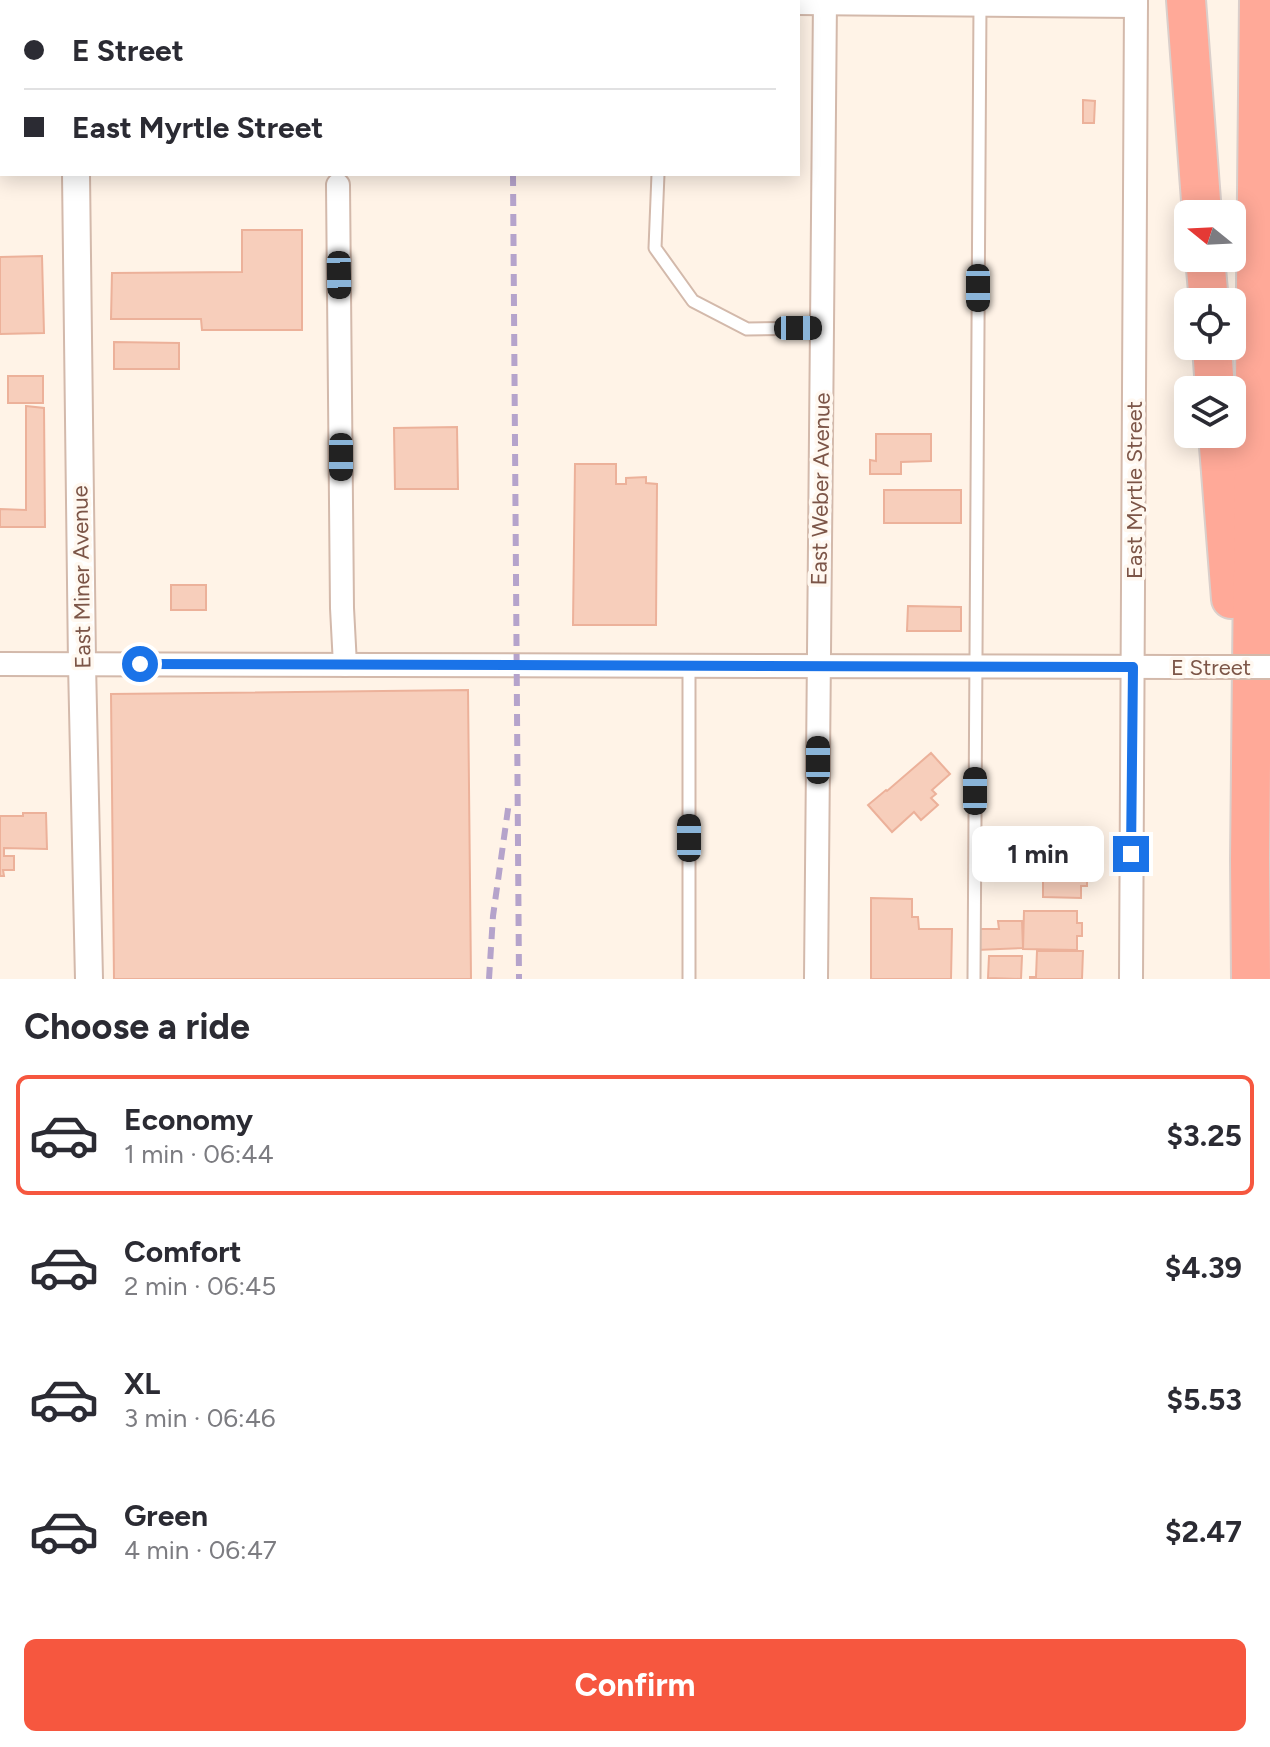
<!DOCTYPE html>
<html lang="en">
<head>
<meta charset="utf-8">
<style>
	:root { --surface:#fff; --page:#f2f2f3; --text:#2b2b33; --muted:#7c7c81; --line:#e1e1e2; --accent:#f6573f }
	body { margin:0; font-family:Figtree,sans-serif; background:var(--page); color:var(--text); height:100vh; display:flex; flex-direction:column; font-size:30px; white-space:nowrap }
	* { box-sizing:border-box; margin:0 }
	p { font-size:26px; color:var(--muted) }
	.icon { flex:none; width:44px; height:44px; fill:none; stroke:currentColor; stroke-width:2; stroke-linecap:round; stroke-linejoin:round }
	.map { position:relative; height:979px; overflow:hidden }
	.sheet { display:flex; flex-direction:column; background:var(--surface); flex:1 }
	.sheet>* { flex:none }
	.top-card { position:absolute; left:0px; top:0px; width:800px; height:176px; box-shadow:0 4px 20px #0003; display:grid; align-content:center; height:176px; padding:0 24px; background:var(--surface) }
	.needle { width:52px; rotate:288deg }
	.buttons { position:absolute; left:1174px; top:200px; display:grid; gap:16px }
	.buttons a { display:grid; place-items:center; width:72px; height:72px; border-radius:12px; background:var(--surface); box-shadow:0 4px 20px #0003; font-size:40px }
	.end { position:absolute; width:36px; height:36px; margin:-18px; border:10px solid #1a73e8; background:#fff; box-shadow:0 0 0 4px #fff }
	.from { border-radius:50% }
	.bubble { position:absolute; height:56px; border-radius:12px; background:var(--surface); box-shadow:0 4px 20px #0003; font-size:26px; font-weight:700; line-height:56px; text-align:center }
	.car { position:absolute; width:24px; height:48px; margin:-24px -12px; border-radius:10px; box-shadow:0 0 6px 2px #0007; background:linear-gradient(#222 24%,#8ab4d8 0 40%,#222 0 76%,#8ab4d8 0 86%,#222 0) }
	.top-card b { display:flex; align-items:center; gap:28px; height:76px; font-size:30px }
	.top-card b+b { border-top:2px solid var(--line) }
	.top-card i { width:20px; height:20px; background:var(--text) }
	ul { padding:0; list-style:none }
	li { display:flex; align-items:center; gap:24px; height:120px; margin:0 16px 12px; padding:0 8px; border:4px solid transparent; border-radius:12px }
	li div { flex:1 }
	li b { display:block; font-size:30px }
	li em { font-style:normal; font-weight:700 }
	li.current { border-color:var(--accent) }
	li>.icon { width:72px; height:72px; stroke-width:1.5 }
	h2 { padding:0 24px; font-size:36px; line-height:96px }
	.button { display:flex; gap:16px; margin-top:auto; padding:16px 24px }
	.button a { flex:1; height:92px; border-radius:12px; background:var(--accent); color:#fff; font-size:32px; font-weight:700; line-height:92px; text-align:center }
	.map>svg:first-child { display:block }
	.building { fill:#f7cebb; stroke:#ecb19a; stroke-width:2 }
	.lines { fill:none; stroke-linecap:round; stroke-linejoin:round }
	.service-casing { stroke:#d3b9ab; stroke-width:15 }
	.minor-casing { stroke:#d3b9ab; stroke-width:26 }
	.tertiary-casing { stroke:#d3b9ab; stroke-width:30 }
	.motorway-casing { stroke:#dacfcb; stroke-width:42 }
	.service { stroke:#fff; stroke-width:11 }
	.minor { stroke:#fff; stroke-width:22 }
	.tertiary { stroke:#fff; stroke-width:26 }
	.motorway { stroke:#ffa998; stroke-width:38 }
	.rail { stroke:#b5a3cb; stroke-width:6; stroke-dasharray:12 8; stroke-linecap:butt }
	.minor-bridge-casing { stroke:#d3b9ab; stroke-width:26; stroke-linecap:butt }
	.minor-bridge { stroke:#fff; stroke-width:22 }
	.route { stroke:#1a73e8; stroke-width:10 }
	.labels { text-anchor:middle; stroke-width:7; stroke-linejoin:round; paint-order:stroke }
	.street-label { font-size:22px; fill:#7c5547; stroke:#fff8f0 }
</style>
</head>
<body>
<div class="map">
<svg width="1270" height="979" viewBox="0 0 1270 979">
	<rect width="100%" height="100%" fill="#fff3e7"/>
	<g class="building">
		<polygon points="1083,100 1095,101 1094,123 1083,123"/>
		<polygon points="242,230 302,230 302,330 202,330 201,319 111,319 112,273 242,272"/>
		<polygon points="42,256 44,333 0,334 0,257"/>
		<polygon points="114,342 179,343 179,369 114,369"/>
		<rect x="8" y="376" width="35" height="27"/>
		<polygon points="26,406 44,408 45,527 0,527 0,509 26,510"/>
		<polygon points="457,427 458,489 395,489 394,428"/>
		<polygon points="876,434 931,434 931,461 901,462 901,474 870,474 870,460 876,461"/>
		<polygon points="575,464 616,464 616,484 626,484 626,478 646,477 646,483 657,484 656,625 573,625"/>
		<rect x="884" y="490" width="77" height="33"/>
		<rect x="171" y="585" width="35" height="25"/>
		<polygon points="908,606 961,607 961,631 907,631"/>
		<polygon points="468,690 471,979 114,979 111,694"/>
		<polygon points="931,753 950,774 932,790 936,794 931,798 938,805 921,820 914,812 892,832 868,805 886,790 887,791"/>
		<polygon points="23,813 46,813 47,849 4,848 4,856 14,856 14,870 3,870 4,876 0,876 0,816 23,816"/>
		<polygon points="1013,856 1036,857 1036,875 1013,875"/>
		<polygon points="1043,868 1087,868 1087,886 1081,886 1081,898 1043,897"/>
		<polygon points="871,898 912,899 912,917 918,917 919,929 952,929 951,979 871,979"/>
		<polygon points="1024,911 1077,911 1077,923 1082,923 1082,936 1077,936 1077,950 1023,949"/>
		<polygon points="998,921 1022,921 1023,948 977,950 977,929 999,929"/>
		<polygon points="1037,951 1083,951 1082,979 1030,979 1030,977 1036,977"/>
		<polygon points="989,956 1022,956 1021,979 988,978"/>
	</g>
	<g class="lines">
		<defs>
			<g id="service">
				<polyline points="658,174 655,248 693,301 747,329 822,328"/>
				<polyline points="689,979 689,666"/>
				<polyline points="974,979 980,4"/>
			</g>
			<g id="minor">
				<polyline points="798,3 1136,6"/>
				<polyline points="0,7 2,7"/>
				<polyline points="338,185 342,608 345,665"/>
				<polyline points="0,664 1175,667"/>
				<polyline points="816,979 825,0"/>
				<polyline points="1131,979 1136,0"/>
			</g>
			<g id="tertiary">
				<polyline points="75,0 75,2"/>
				<polyline points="76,174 82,664 89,979"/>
			</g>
			<g id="motorway">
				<polyline points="1186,0 1202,214"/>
				<polyline points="1205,258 1209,302"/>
				<polyline points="1212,346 1215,390"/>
				<polyline points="1218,434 1231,599"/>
				<polyline points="1251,979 1250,859 1259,0"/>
			</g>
		</defs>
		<use href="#service" class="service-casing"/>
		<use href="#minor" class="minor-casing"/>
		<use href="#tertiary" class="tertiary-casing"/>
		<use href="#motorway" class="motorway-casing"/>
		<use href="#service" class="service"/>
		<use href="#minor" class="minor"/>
		<use href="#tertiary" class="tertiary"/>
		<use href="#motorway" class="motorway"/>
		<g class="rail">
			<polyline points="467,0 468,2"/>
			<polyline points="513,0 513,2"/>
			<polyline points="513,174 519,979"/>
			<polyline points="489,979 493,916 509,802"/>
		</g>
		<defs>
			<polyline id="minor-bridge" points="1175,667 1270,667"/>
		</defs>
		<use href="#minor-bridge" class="minor-bridge-casing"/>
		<use href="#minor-bridge" class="minor-bridge"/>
	</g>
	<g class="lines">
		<polyline class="route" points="140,664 1133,667 1131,854"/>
	</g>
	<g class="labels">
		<g class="street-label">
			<text transform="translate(820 489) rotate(-89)" y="8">East Weber Avenue</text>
			<text transform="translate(1134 490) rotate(-90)" y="8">East Myrtle Street</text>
			<text transform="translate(81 577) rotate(-91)" y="8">East Miner Avenue</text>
			<text x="1211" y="675">E Street</text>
		</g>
	</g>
</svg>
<div class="buttons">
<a><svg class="needle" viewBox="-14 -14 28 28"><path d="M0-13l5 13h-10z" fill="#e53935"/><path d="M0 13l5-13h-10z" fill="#7c7c81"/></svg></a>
<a><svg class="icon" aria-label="locate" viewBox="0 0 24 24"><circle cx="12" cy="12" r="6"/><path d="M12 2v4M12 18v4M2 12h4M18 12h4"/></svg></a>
<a><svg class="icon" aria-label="layers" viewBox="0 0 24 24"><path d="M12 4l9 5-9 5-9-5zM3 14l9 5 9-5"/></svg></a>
</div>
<i class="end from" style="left:140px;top:664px"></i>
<i class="end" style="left:1131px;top:854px"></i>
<div class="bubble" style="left:972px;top:826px;width:132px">1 min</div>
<i class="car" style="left:339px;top:275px;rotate:179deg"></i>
<i class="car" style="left:978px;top:288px;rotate:180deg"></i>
<i class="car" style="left:798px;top:328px;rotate:90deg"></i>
<i class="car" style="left:341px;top:457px;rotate:180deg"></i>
<i class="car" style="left:818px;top:760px;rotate:0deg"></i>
<i class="car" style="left:975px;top:791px;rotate:0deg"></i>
<i class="car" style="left:689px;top:838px;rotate:0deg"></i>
<div class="top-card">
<b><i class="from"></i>E Street</b>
<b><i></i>East Myrtle Street</b>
</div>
</div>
<section class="sheet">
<h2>Choose a ride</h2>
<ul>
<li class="current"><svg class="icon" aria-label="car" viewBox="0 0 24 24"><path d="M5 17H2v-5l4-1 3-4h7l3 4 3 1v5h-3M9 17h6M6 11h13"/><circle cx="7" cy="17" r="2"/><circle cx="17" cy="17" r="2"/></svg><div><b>Economy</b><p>1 min · 06:44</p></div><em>$3.25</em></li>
<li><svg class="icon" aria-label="car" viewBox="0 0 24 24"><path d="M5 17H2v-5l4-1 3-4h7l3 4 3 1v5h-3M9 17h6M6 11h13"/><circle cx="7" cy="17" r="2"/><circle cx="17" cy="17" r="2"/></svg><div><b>Comfort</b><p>2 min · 06:45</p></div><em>$4.39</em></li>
<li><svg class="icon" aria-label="car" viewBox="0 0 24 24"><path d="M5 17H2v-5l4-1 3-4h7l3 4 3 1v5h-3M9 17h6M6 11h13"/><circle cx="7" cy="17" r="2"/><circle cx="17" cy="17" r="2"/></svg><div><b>XL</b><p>3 min · 06:46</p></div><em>$5.53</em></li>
<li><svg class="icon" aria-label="car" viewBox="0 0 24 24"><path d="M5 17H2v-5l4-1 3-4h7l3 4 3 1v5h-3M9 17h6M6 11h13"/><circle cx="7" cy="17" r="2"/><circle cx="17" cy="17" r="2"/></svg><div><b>Green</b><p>4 min · 06:47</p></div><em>$2.47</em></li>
</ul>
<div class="button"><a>Confirm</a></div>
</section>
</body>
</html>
